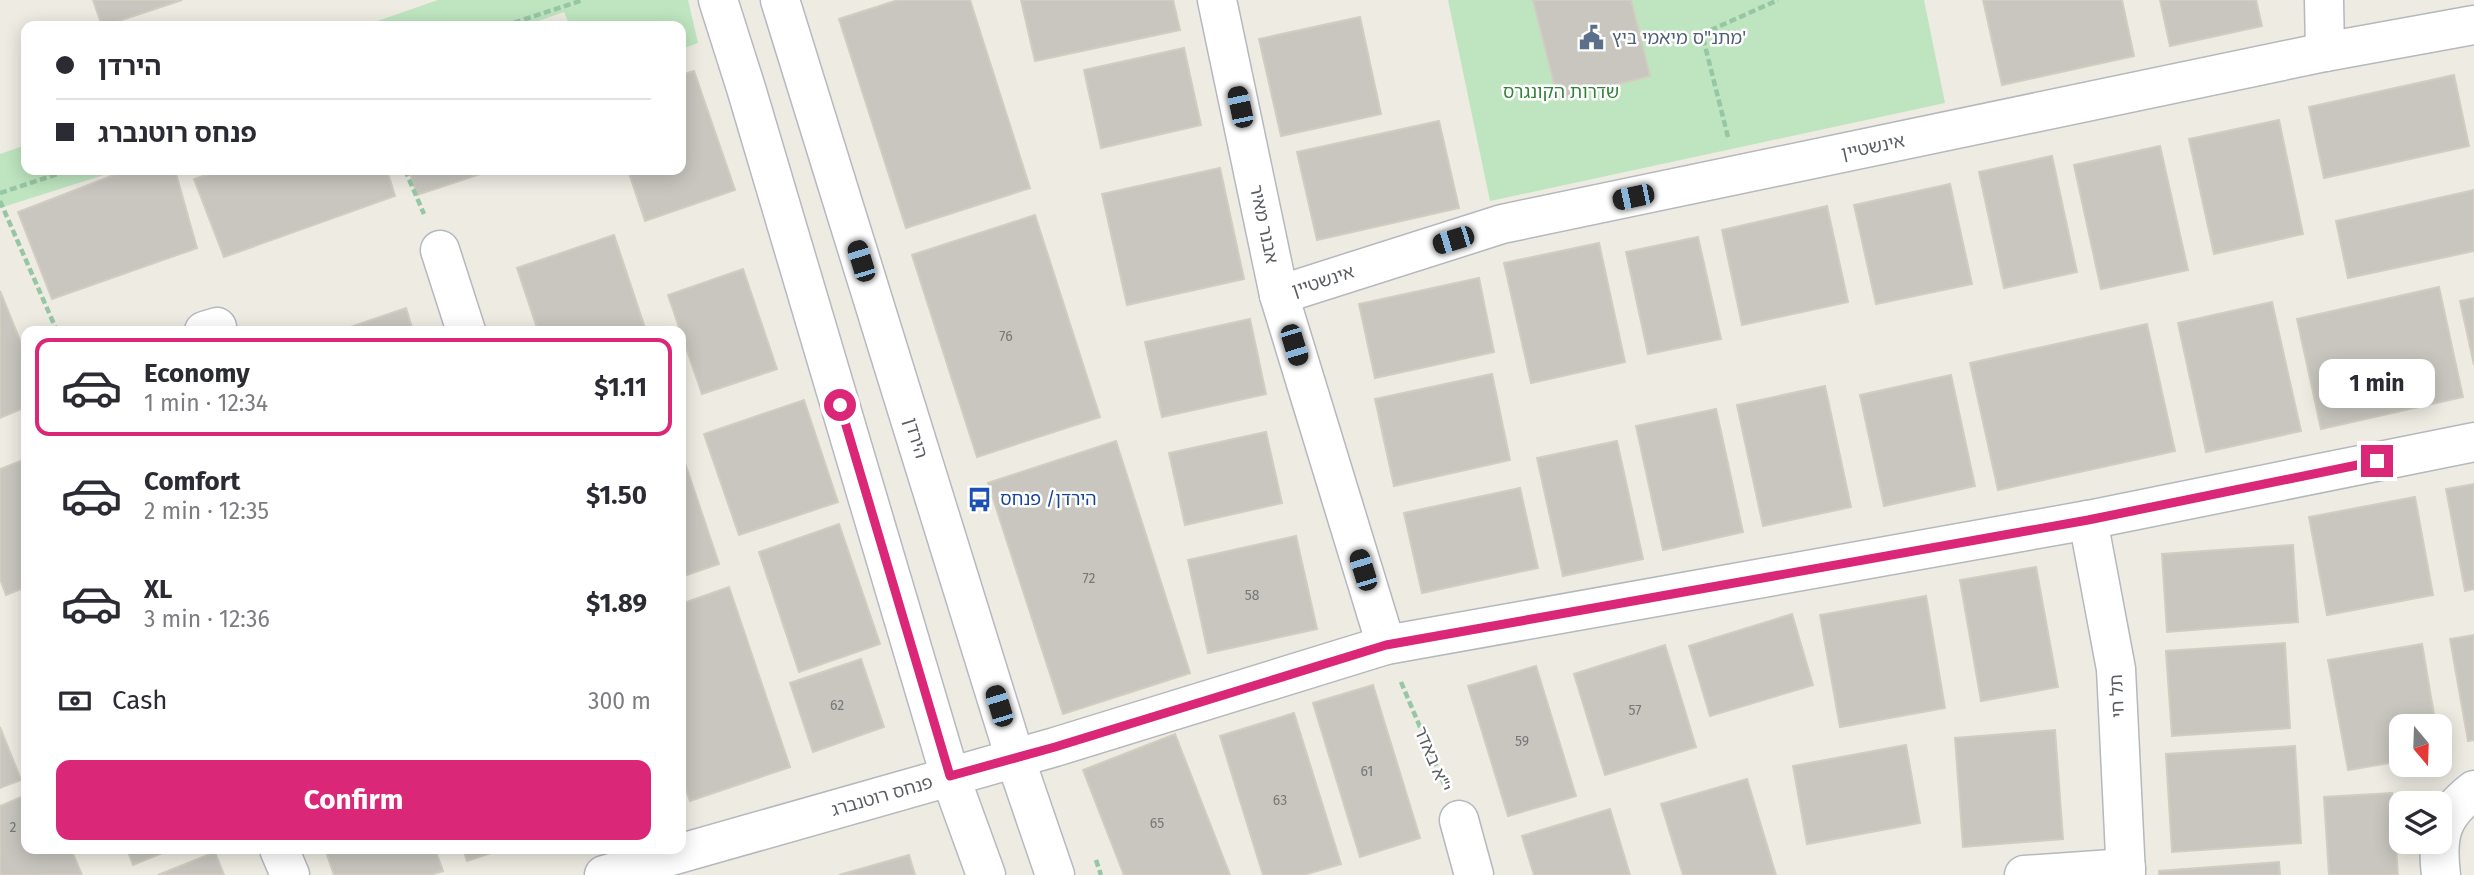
<!DOCTYPE html>
<html lang="en">
<head>
<meta charset="utf-8">
<style>
	:root { --surface:#fff; --page:#f2f2f3; --text:#2b2b33; --muted:#7c7c81; --line:#e1e1e2; --accent:#db2777 }
	body { margin:0; font-family:"Fira Sans","Noto Sans Hebrew",sans-serif; background:var(--page); color:var(--text); height:100vh; display:flex; flex-direction:column; font-size:26px; white-space:nowrap }
	* { box-sizing:border-box; margin:0 }
	p { font-size:23px; color:var(--muted) }
	.icon { flex:none; width:38px; height:38px; fill:none; stroke:currentColor; stroke-width:2; stroke-linecap:round; stroke-linejoin:round }
	.map { position:relative; flex:1; overflow:hidden }
	.drawer { position:absolute; left:21px; top:326px; width:665px; height:528px; display:flex; flex-direction:column; background:var(--surface); border-radius:14px; box-shadow:0 4px 18px #0003 }
	.drawer>* { flex:none }
	.banner { position:absolute; left:21px; top:21px; width:665px; height:154px; border-radius:14px; box-shadow:0 4px 18px #0003; display:grid; align-content:center; height:154px; padding:0 35px; background:var(--surface) }
	.needle { width:46px; rotate:161deg }
	.controls { position:absolute; left:2389px; top:714px; display:grid; gap:14px }
	.controls a { display:grid; place-items:center; width:63px; height:63px; border-radius:14px; background:var(--surface); box-shadow:0 4px 18px #0003; font-size:35px }
	.end { position:absolute; width:32px; height:32px; margin:-16px; border:9px solid #db2777; background:#fff; box-shadow:0 0 0 4px #fff }
	.from { border-radius:50% }
	.bubble { position:absolute; height:49px; border-radius:14px; background:var(--surface); box-shadow:0 4px 18px #0003; font-size:23px; font-weight:700; line-height:49px; text-align:center }
	.car { position:absolute; width:21px; height:42px; margin:-21px -10px; border-radius:9px; box-shadow:0 0 5px 2px #0007; background:linear-gradient(#222 24%,#8ab4d8 0 40%,#222 0 76%,#8ab4d8 0 86%,#222 0) }
	.banner b { display:flex; align-items:center; gap:24px; height:66px; font-size:26px }
	.banner b+b { border-top:2px solid var(--line) }
	.banner i { width:18px; height:18px; background:var(--text) }
	ul { padding:12px 0 0; list-style:none }
	li { display:flex; align-items:center; gap:21px; height:98px; margin:0 14px 10px; padding:0 21px; border:4px solid transparent; border-radius:14px }
	li div { flex:1 }
	li b { display:block; font-size:26px }
	li em { font-style:normal; font-weight:700 }
	li.active { border-color:var(--accent) }
	li>.icon { width:63px; height:63px; stroke-width:1.5 }
	.pay { display:flex; align-items:center; gap:18px; height:77px; padding:0 35px; font-size:26px }
	.pay p { margin-inline-start:auto }
	.button { display:flex; gap:14px; margin-top:auto; padding:14px 35px }
	.button a { flex:1; height:80px; border-radius:14px; background:var(--accent); color:#fff; font-size:28px; font-weight:700; line-height:80px; text-align:center }
	.map>svg:first-child { display:block }
	.green { fill:#bee5bf }
	.building { fill:#c8c6bf; stroke:#d2cdc0; stroke-width:2 }
	.lines { fill:none; stroke-linecap:round; stroke-linejoin:round }
	.street-casing { stroke:#b5b8bd; stroke-width:41 }
	.secondary-casing { stroke:#b6b9bf; stroke-width:41 }
	.path { stroke:#97c6a5; stroke-width:4.5; stroke-dasharray:7 3.5; stroke-linecap:butt }
	.street { stroke:#fff; stroke-width:38 }
	.secondary { stroke:#fff; stroke-width:38 }
	.route { stroke:#db2777; stroke-width:9 }
	.labels { text-anchor:middle; stroke-width:5; stroke-linejoin:round; paint-order:stroke }
	.number-label { font-size:14px; fill:#76787a }
	.service-label { font-size:18px; fill:#4e5e75; stroke:#fff; text-anchor:start }
	.park-label { font-size:18px; fill:#338139; stroke:#fff }
	.street-label { font-size:18px; fill:#5a5e63; stroke:#fff }
	.transit-label { font-size:18px; fill:#164399; stroke:#fff; text-anchor:start }
</style>
</head>
<body>
<div class="map">
<svg width="2474" height="875" viewBox="0 0 2474 875">
	<rect width="100%" height="100%" fill="#edebe2"/>
	<g class="green">
		<polygon points="438,0 688,0 698,43 681,49 681,26 591,26 589,22 570,26 564,12 524,26 363,26"/>
		<polygon points="1448,0 1924,0 1945,103 1490,201"/>
		<polygon points="26,145 26,170 119,170 0,208 0,154"/>
	</g>
	<g class="building">
		<polygon points="93,0 182,0 104,26 102,26"/>
		<polygon points="898,0 970,0 1030,188 906,228 839,19"/>
		<polygon points="1021,0 1173,0 1180,30 1035,61"/>
		<polygon points="1533,0 1631,0 1650,76 1558,99"/>
		<polygon points="1983,0 2122,0 2134,56 2002,85"/>
		<polygon points="2160,0 2256,0 2262,26 2170,46"/>
		<polygon points="1360,17 1381,114 1281,136 1259,39"/>
		<polygon points="1184,48 1201,125 1101,148 1084,70"/>
		<polygon points="694,71 735,190 645,221 628,170 681,170 681,75"/>
		<polygon points="2454,75 2469,146 2324,178 2309,107"/>
		<polygon points="2279,120 2303,234 2214,254 2189,139"/>
		<polygon points="1439,121 1459,208 1317,240 1297,152"/>
		<polygon points="2160,146 2188,270 2101,289 2074,165"/>
		<polygon points="2052,156 2077,272 2004,288 1979,172"/>
		<polygon points="1220,168 1244,279 1127,305 1102,194"/>
		<polygon points="127,170 175,170 197,248 52,299 18,212"/>
		<polygon points="221,170 387,170 395,196 224,257 194,179"/>
		<polygon points="409,170 492,170 417,195"/>
		<polygon points="1950,184 1972,284 1876,304 1854,205"/>
		<polygon points="2474,190 2474,251 2348,278 2336,221"/>
		<polygon points="1827,206 1848,302 1742,325 1722,230"/>
		<polygon points="1035,215 1100,417 977,457 912,255"/>
		<polygon points="614,235 646,331 538,331 517,268"/>
		<polygon points="1698,237 1721,339 1648,354 1626,252"/>
		<polygon points="1599,243 1625,362 1531,383 1504,263"/>
		<polygon points="743,269 777,369 702,394 668,295"/>
		<polygon points="1479,278 1494,352 1375,378 1359,304"/>
		<polygon points="2439,287 2463,397 2321,429 2297,319"/>
		<polygon points="0,291 26,355 26,407 0,418"/>
		<polygon points="2474,298 2474,365 2460,301"/>
		<polygon points="2272,302 2301,431 2206,452 2178,323"/>
		<polygon points="406,308 413,331 339,331"/>
		<polygon points="1250,319 1266,394 1162,417 1145,342"/>
		<polygon points="2147,324 2175,451 1998,490 1970,363"/>
		<polygon points="1492,374 1510,460 1394,486 1375,399"/>
		<polygon points="1951,375 1975,486 1884,506 1860,395"/>
		<polygon points="1825,386 1851,507 1763,526 1737,405"/>
		<polygon points="804,400 838,502 739,535 704,434"/>
		<polygon points="1716,409 1743,532 1663,550 1636,426"/>
		<polygon points="1266,432 1282,503 1185,525 1169,453"/>
		<polygon points="1116,441 1190,673 1063,714 988,483"/>
		<polygon points="1617,441 1643,559 1563,576 1537,458"/>
		<polygon points="681,451 719,564 681,577"/>
		<polygon points="26,459 26,587 6,595 0,579 0,469"/>
		<polygon points="2474,484 2474,589 2465,591 2446,489"/>
		<polygon points="1520,488 1538,568 1422,593 1404,513"/>
		<polygon points="2415,497 2433,595 2327,615 2309,517"/>
		<polygon points="839,524 880,644 799,672 759,552"/>
		<polygon points="1296,536 1317,629 1208,653 1188,560"/>
		<polygon points="2293,545 2298,622 2167,632 2162,554"/>
		<polygon points="2036,567 2058,687 1981,701 1960,580"/>
		<polygon points="729,587 790,767 690,801 681,775 681,604"/>
		<polygon points="1926,596 1945,708 1840,727 1820,615"/>
		<polygon points="1792,614 1813,685 1710,716 1689,646"/>
		<polygon points="2474,635 2474,740 2468,741 2450,639"/>
		<polygon points="2285,643 2290,728 2172,736 2166,651"/>
		<polygon points="2422,644 2436,726 2401,726 2401,761 2348,770 2328,660"/>
		<polygon points="1665,645 1696,747 1605,775 1574,674"/>
		<polygon points="861,659 884,727 813,752 790,683"/>
		<polygon points="1536,666 1576,796 1508,816 1468,686"/>
		<polygon points="1373,685 1420,838 1360,857 1313,703"/>
		<polygon points="1294,713 1341,864 1304,875 1263,875 1220,736"/>
		<polygon points="0,727 21,780 0,788"/>
		<polygon points="2055,730 2063,839 1963,847 1955,738"/>
		<polygon points="1175,734 1230,875 1124,875 1083,770"/>
		<polygon points="1906,745 1920,823 1807,844 1793,766"/>
		<polygon points="2295,746 2301,843 2172,852 2166,754"/>
		<polygon points="1747,779 1776,875 1683,875 1661,804"/>
		<polygon points="2392,793 2398,875 2329,875 2324,797"/>
		<polygon points="26,795 26,849 71,849 82,875 0,875 0,806"/>
		<polygon points="1610,809 1630,875 1534,875 1522,836"/>
		<polygon points="127,849 172,849 133,865"/>
		<polygon points="325,849 435,849 443,871 430,875 334,875"/>
		<polygon points="463,849 503,849 467,861"/>
		<polygon points="215,852 224,875 158,875"/>
		<polygon points="909,855 915,875 839,875"/>
		<polygon points="2279,862 2280,875 2159,875 2159,871"/>
	</g>
	<g class="lines">
		<defs>
			<g id="street">
				<polyline points="1217,0 1279,295 1386,645"/>
				<polyline points="2324,0 2325,52"/>
				<polyline points="440,250 466,331"/>
				<polyline points="1279,295 1502,224 2325,52 2474,25"/>
				<polyline points="204,331 217,327"/>
				<polyline points="2088,520 2116,669 2126,875"/>
				<polyline points="1459,820 1474,875"/>
				<polyline points="279,849 290,875"/>
				<polyline points="604,875 1055,747 1386,645 2088,520 2474,442"/>
				<polyline points="2024,875 2126,868"/>
				<path d="M2441,875C2436,834 2441,816 2474,790"/>
			</g>
			<g id="secondary">
				<polyline points="718,0 746,88 950,776 986,875"/>
				<polyline points="780,0 1015,758 1055,875"/>
			</g>
		</defs>
		<use href="#street" class="street-casing"/>
		<use href="#secondary" class="secondary-casing"/>
		<g class="path">
			<polyline points="504,26 583,0"/>
			<polyline points="1728,137 1702,34 1778,0"/>
			<polyline points="405,170 424,214"/>
			<polyline points="0,193 70,170"/>
			<polyline points="0,201 57,331"/>
			<polyline points="1401,682 1444,784"/>
			<polyline points="1096,860 1101,875"/>
		</g>
		<use href="#street" class="street"/>
		<use href="#secondary" class="secondary"/>
	</g>
	<g class="lines">
		<polyline class="route" points="840,405 950,776 1055,747 1386,645 2088,520 2377,461"/>
	</g>
	<defs>
		<symbol id="civic-bare" viewBox="-9 -9 18 18"><path d="M-.6-6.5H3V-4.5H.6V-3L4-1V1h2V6H-6V1h2V-1L-.6-3ZM-1.2 2.5V6h2.4V2.5Z" fill="#5c6f8a" stroke="#fff" stroke-width="2.5" paint-order="stroke"/></symbol>
		<symbol id="bus-bare" viewBox="-9 -9 18 18"><path d="M-5-6H5V4H4V6H2V4H-2V6H-4V4H-5ZM-3.5-4V0h7V-4ZM-3.5 1.2v1.5H-2V1.2ZM2 1.2v1.5H3.5V1.2Z" fill="#1a4fb4" stroke="#fff" stroke-width="2.5" paint-order="stroke"/></symbol>
	</defs>
	<g fill-rule="evenodd">
		<use href="#civic-bare" x="1574" y="20" width="35" height="35"/>
		<use href="#bus-bare" x="962" y="482" width="35" height="35"/>
	</g>
	<g class="labels">
		<g class="number-label">
			<text x="1006" y="341">76</text>
			<text x="1089" y="583">72</text>
			<text x="1252" y="600">58</text>
			<text x="837" y="710">62</text>
			<text x="1635" y="715">57</text>
			<text x="1522" y="746">59</text>
			<text x="1367" y="776">61</text>
			<text x="1280" y="805">63</text>
			<text x="1157" y="828">65</text>
			<text x="13" y="832">2</text>
		</g>
		<g class="service-label">
			<text x="1612" y="44">מתנ"ס מיאמי ביץ'</text>
		</g>
		<g class="park-label">
			<text x="1561" y="98">שדרות הקונגרס</text>
		</g>
		<g class="street-label">
			<text transform="translate(1873 147) rotate(-12)" y="6">אינשטיין</text>
			<text transform="translate(1264 224) rotate(78)" y="6">אבנר מאיר</text>
			<text transform="translate(1323 281) rotate(-18)" y="6">אינשטיין</text>
			<text transform="translate(916 438) rotate(73)" y="6">הירדן</text>
			<text transform="translate(2117 696) rotate(-93)" y="6">תל חי</text>
			<text transform="translate(1433 759) rotate(67)" y="6">י"א באדר</text>
			<text transform="translate(882 796) rotate(-16)" y="6">פנחס רוטנברג</text>
		</g>
		<g class="transit-label">
			<text x="1000" y="505">הירדן/ פנחס</text>
		</g>
	</g>
</svg>
<div class="controls">
<a><svg class="needle" viewBox="-14 -14 28 28"><path d="M0-13l5 13h-10z" fill="#e53935"/><path d="M0 13l5-13h-10z" fill="#7c7c81"/></svg></a>
<a><svg class="icon" aria-label="layers" viewBox="0 0 24 24"><path d="M12 4l9 5-9 5-9-5zM3 14l9 5 9-5"/></svg></a>
</div>
<i class="end from" style="left:840px;top:405px"></i>
<i class="end" style="left:2377px;top:461px"></i>
<div class="bubble" style="left:2319px;top:359px;width:116px">1 min</div>
<i class="car" style="left:1240px;top:107px;rotate:348deg"></i>
<i class="car" style="left:1633px;top:197px;rotate:258deg"></i>
<i class="car" style="left:1453px;top:240px;rotate:253deg"></i>
<i class="car" style="left:861px;top:261px;rotate:343deg"></i>
<i class="car" style="left:1294px;top:345px;rotate:163deg"></i>
<i class="car" style="left:1363px;top:570px;rotate:343deg"></i>
<i class="car" style="left:999px;top:706px;rotate:343deg"></i>
<div class="banner">
<b><i class="from"></i>הירדן</b>
<b><i></i>פנחס רוטנברג</b>
</div>
<section class="drawer">
<ul>
<li class="active"><svg class="icon" aria-label="car" viewBox="0 0 24 24"><path d="M5 17H2v-5l4-1 3-4h7l3 4 3 1v5h-3M9 17h6M6 11h13"/><circle cx="7" cy="17" r="2"/><circle cx="17" cy="17" r="2"/></svg><div><b>Economy</b><p>1 min · 12:34</p></div><em>$1.11</em></li>
<li><svg class="icon" aria-label="car" viewBox="0 0 24 24"><path d="M5 17H2v-5l4-1 3-4h7l3 4 3 1v5h-3M9 17h6M6 11h13"/><circle cx="7" cy="17" r="2"/><circle cx="17" cy="17" r="2"/></svg><div><b>Comfort</b><p>2 min · 12:35</p></div><em>$1.50</em></li>
<li><svg class="icon" aria-label="car" viewBox="0 0 24 24"><path d="M5 17H2v-5l4-1 3-4h7l3 4 3 1v5h-3M9 17h6M6 11h13"/><circle cx="7" cy="17" r="2"/><circle cx="17" cy="17" r="2"/></svg><div><b>XL</b><p>3 min · 12:36</p></div><em>$1.89</em></li>
</ul>
<div class="pay"><svg class="icon" aria-label="cash" viewBox="0 0 24 24"><path d="M3 7h18v10H3z"/><circle cx="12" cy="12" r="2"/></svg>Cash<p>300 m</p></div>
<div class="button"><a>Confirm</a></div>
</section>
</div>
</body>
</html>
